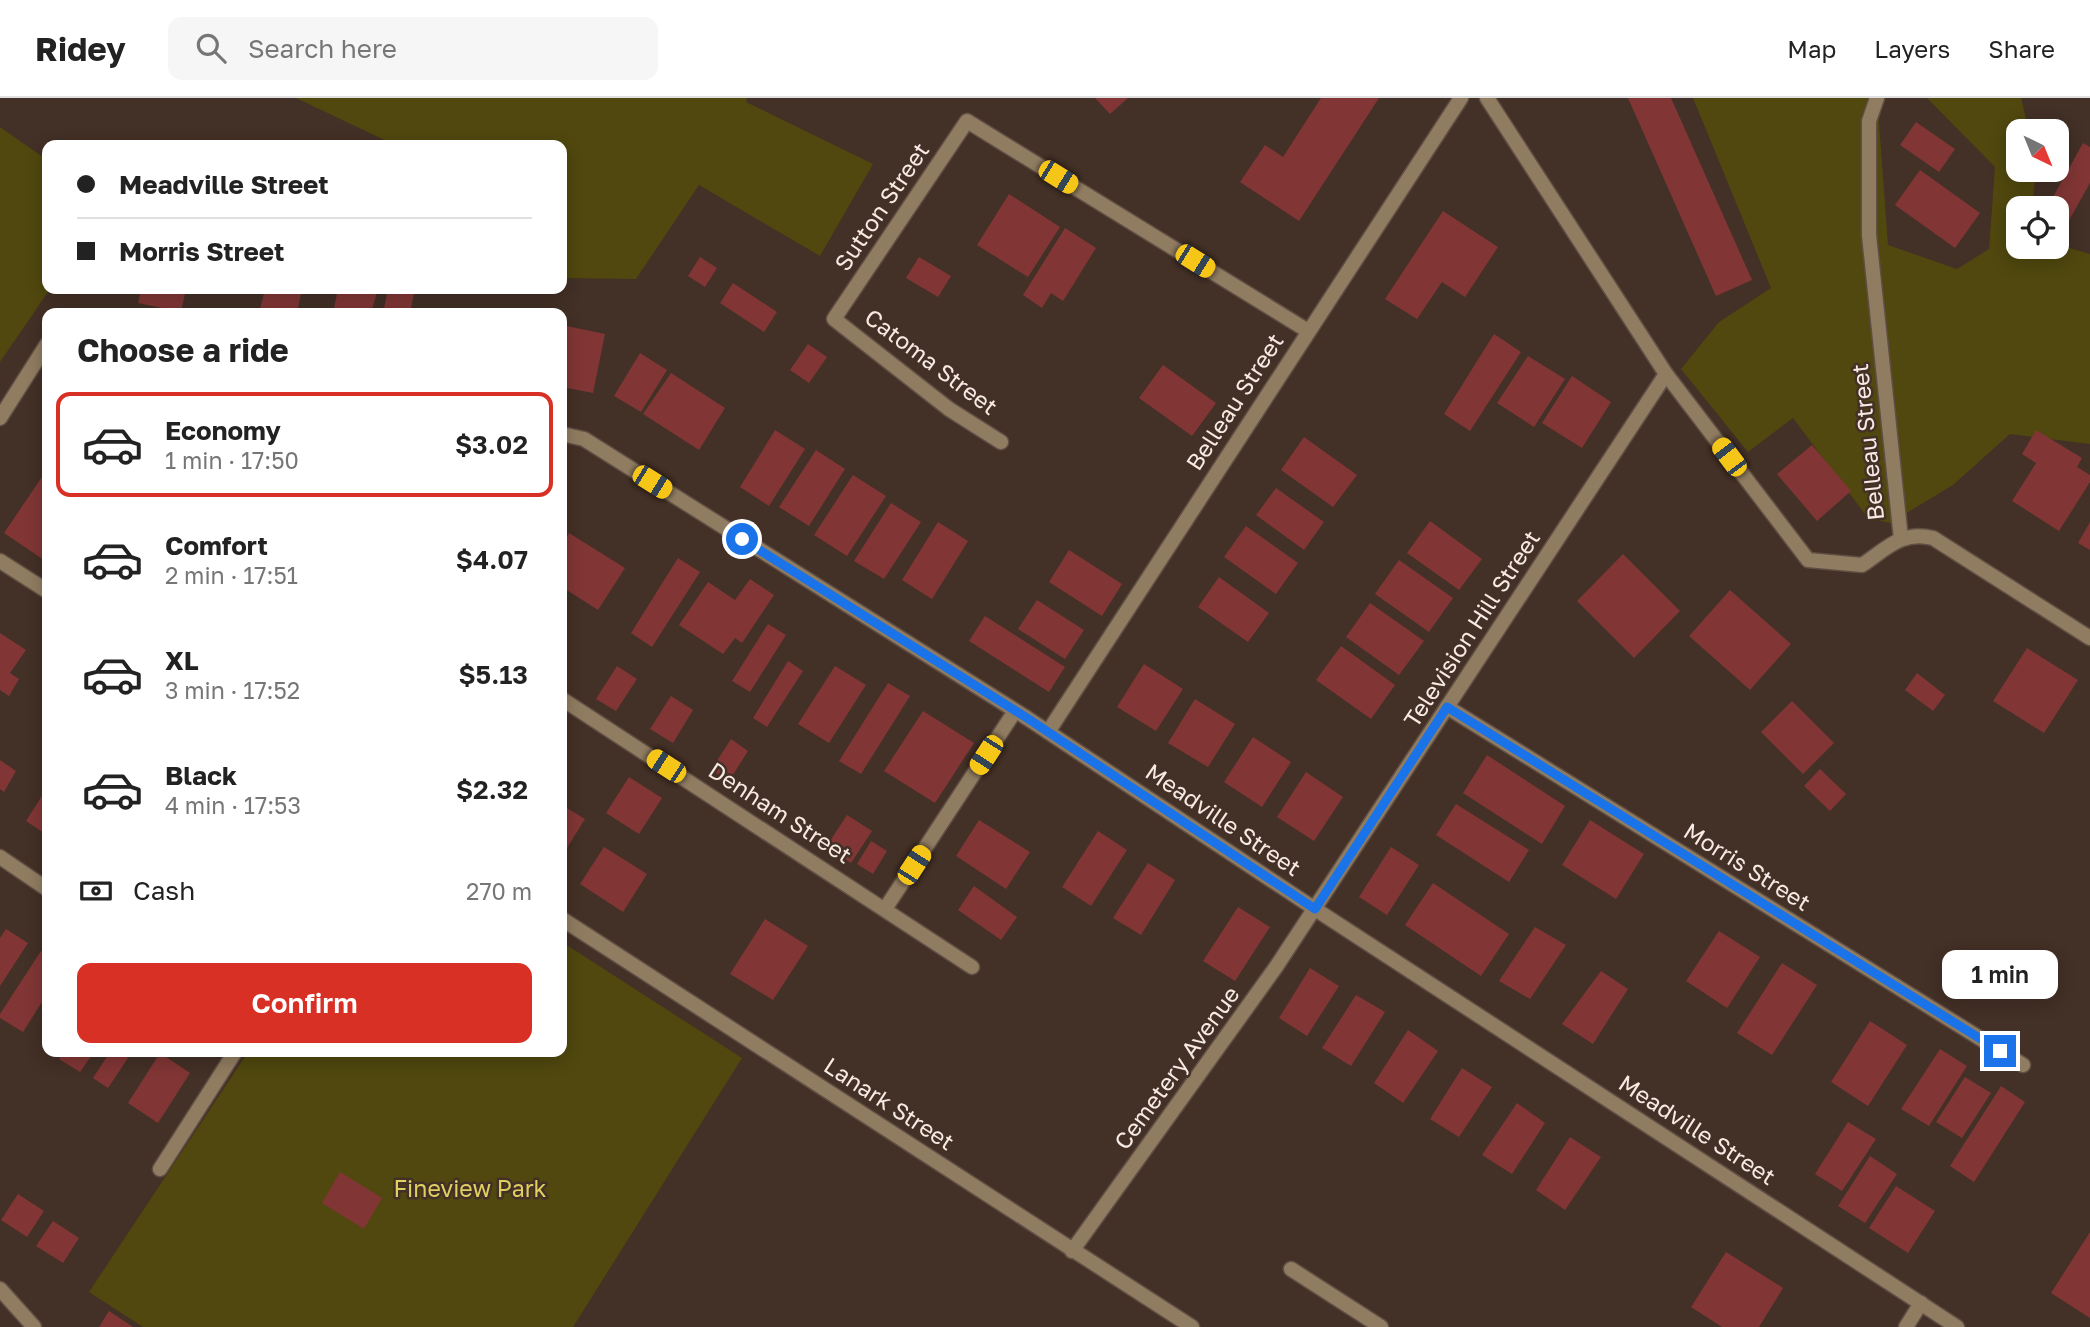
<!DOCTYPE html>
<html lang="en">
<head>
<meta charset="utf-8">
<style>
	:root { --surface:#fff; --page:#f6f6f6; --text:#222; --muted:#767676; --line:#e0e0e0; --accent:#d93025 }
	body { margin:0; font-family:"Golos Text",sans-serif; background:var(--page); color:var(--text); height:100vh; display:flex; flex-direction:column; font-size:26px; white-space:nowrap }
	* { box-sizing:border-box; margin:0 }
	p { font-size:23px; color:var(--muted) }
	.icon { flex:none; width:38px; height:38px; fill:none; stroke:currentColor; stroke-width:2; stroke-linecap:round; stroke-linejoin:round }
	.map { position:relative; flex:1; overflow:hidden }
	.side { position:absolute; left:42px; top:210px; width:525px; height:749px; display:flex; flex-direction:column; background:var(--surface); border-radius:14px; box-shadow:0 4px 18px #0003 }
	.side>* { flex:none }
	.hud { position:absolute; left:42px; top:42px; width:525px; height:154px; border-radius:14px; box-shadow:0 4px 18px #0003; display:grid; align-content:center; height:154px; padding:0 35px; background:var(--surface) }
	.needle { width:46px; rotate:137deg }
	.buttons { position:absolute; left:2006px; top:21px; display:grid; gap:14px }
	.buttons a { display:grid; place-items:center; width:63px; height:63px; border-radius:14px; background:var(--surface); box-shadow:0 4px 18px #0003; font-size:35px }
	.end { position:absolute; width:32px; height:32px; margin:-16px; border:9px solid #1a73e8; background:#fff; box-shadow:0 0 0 4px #fff }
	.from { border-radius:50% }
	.bubble { position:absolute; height:49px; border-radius:14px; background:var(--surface); box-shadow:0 4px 18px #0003; font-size:23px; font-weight:600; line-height:49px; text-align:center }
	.car { position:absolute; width:21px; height:42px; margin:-21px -10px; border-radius:9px; box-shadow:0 0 5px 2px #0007; background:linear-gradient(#f5c518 24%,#345 0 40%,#f5c518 0 76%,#345 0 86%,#f5c518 0) }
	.hud b { display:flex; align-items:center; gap:24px; height:66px; font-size:26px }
	.hud b+b { border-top:2px solid var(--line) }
	.hud i { width:18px; height:18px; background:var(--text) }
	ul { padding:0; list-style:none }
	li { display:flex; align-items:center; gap:21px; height:105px; margin:0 14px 10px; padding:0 21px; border:4px solid transparent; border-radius:14px }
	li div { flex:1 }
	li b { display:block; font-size:26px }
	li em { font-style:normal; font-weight:600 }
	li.on { border-color:var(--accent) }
	li>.icon { width:63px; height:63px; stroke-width:1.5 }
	h2 { padding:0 35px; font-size:32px; line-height:84px }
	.pay { display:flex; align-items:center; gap:18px; height:77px; padding:0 35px; font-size:26px }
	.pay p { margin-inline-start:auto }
	.cta { display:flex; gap:14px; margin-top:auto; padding:14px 35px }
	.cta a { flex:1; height:80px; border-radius:14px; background:var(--accent); color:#fff; font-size:28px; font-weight:600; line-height:80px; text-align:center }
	header { display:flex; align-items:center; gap:42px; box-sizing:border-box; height:98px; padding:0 35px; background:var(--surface); border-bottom:2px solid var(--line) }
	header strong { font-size:33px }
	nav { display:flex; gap:38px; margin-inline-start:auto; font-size:24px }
	.search { width:490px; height:63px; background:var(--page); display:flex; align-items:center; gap:18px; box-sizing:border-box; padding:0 24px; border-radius:14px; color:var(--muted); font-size:26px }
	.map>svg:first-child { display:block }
	.green { fill:#50480e }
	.building { fill:#813635 }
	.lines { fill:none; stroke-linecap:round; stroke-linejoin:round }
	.lane-casing { stroke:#604e44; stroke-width:17 }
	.street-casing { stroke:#604e44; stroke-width:17 }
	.lane { stroke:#907c60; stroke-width:14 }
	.street { stroke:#907c60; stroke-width:14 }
	.route { stroke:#1a73e8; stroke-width:9 }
	.labels { text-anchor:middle; stroke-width:5; stroke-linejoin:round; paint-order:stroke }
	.street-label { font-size:23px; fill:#f7eae4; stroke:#433026 }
	.park-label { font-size:23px; fill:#e0d060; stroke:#433026 }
</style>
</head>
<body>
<header>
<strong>Ridey</strong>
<div class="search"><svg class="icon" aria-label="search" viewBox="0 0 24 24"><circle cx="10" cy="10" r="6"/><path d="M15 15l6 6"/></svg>Search here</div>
<nav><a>Map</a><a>Layers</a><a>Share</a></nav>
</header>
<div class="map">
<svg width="2090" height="1229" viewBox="0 0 2090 1229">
	<rect width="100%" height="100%" fill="#433026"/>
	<g class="green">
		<polygon points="296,0 747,0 746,4 873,66 820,158 699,87 636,181 562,180 562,47 395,47"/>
		<polygon points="1693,0 1880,0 1879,25 1888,147 1957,171 1989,151 1995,69 1927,0 2021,0 2029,33 2018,33 2018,72 2036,72 2032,110 2018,110 2018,149 2056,149 2056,146 2090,156 2090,346 2010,336 1953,387 1890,425 1868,420 1793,320 1748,354 1681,271 1719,224 1771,190"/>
		<polygon points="0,29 47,62 47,191 50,191 0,264"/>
		<polygon points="562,844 742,960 573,1229 143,1229 89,1194 248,954 562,954"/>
	</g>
	<g class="building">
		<polygon points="1095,0 1128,0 1110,16"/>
		<polygon points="1321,0 1379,0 1299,123 1240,84 1265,47 1283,59"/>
		<polygon points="1628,0 1671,0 1752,182 1716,198"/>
		<polygon points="1916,24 1955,51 1939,74 1900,47"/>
		<polygon points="2083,45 2090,49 2090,85 2067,126 2056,120 2056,110 2047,110"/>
		<polygon points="1920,72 1980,115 1955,150 1895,107"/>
		<polygon points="1009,96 1060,129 1028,179 977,147"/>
		<polygon points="1443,113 1498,149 1465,199 1442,184 1417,221 1385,201"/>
		<polygon points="1065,130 1096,150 1063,203 1051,195 1042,210 1023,197"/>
		<polygon points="700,159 717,170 705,189 688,178"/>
		<polygon points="919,159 951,178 938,199 906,180"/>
		<polygon points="733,185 777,214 764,234 720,205"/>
		<polygon points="141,191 186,191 181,214 138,205"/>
		<polygon points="265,191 302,191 297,215 259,215"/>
		<polygon points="338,191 378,191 371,215 333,215"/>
		<polygon points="388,191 415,191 410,215 383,215"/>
		<polygon points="562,227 605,236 593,295 562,289"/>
		<polygon points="1494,236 1521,254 1470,333 1444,316"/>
		<polygon points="808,246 827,259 809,285 790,272"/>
		<polygon points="640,255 667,272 641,314 614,298"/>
		<polygon points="1528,258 1565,281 1534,329 1497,305"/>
		<polygon points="1163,267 1216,305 1192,338 1139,300"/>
		<polygon points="671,275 725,310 699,352 643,316"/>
		<polygon points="1572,278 1611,304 1582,350 1542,325"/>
		<polygon points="775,332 805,351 769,408 740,389"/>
		<polygon points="2036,332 2082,360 2077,369 2090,377 2090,384 2059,433 2012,403 2036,365 2022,356"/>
		<polygon points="1304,339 1357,377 1333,409 1281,372"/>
		<polygon points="1812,347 1851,393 1817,423 1777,376"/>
		<polygon points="816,352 845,371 809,428 779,409"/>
		<polygon points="853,377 886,398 847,458 814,437"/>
		<polygon points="42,379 47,383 47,464 4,435"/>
		<polygon points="1276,390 1324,424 1304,452 1256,417"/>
		<polygon points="891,405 921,424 884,481 854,463"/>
		<polygon points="1430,423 1482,461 1459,492 1407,455"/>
		<polygon points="938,424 968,443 932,501 902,482"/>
		<polygon points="2090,424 2090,452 2078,445"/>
		<polygon points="1246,428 1298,465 1276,496 1224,459"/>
		<polygon points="569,435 625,470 598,512 562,489 562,447"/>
		<polygon points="1069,452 1122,486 1102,518 1049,484"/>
		<polygon points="1623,456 1680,513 1634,560 1577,503"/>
		<polygon points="678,460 700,474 652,549 631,535"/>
		<polygon points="1399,462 1453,500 1429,534 1375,496"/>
		<polygon points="1219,479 1269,515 1248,544 1198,509"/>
		<polygon points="750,481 774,497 742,545 735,540 723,556 679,527 708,484 735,502"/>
		<polygon points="1730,492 1791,546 1750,592 1689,538"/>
		<polygon points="1037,502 1084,532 1065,561 1018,531"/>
		<polygon points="1370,505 1424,543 1399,577 1346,539"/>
		<polygon points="985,518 1065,569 1049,594 969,543"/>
		<polygon points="768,526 786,537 750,594 732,583"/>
		<polygon points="0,535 26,552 10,575 19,581 9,598 0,592"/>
		<polygon points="1341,548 1395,587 1371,621 1316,582"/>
		<polygon points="2027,550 2078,582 2044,635 1993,603"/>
		<polygon points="788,563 803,573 767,629 753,620"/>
		<polygon points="1144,566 1183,591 1156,633 1117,609"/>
		<polygon points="617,568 637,581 616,613 596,601"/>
		<polygon points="835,568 866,587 829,645 798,626"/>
		<polygon points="1917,575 1945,597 1933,613 1905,592"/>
		<polygon points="888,585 910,598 861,676 839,663"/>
		<polygon points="671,598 693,612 673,645 650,631"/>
		<polygon points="1195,601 1235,626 1208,669 1168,645"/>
		<polygon points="1792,603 1834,645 1803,676 1761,634"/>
		<polygon points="923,613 974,645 935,705 884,673"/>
		<polygon points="1253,639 1291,664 1262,709 1224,684"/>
		<polygon points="731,641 748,653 729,683 711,672"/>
		<polygon points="1487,657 1565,708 1542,746 1463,695"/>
		<polygon points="0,662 16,673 4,694 0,691"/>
		<polygon points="1820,671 1846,696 1830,713 1804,688"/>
		<polygon points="1306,674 1343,699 1314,743 1277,719"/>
		<polygon points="629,679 662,700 639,736 606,715"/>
		<polygon points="47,690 47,737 26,723"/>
		<polygon points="1456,706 1529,752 1509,784 1436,737"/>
		<polygon points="562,707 585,721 562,758"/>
		<polygon points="847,717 872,733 851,765 826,749"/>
		<polygon points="979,722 1030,754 1006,791 956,758"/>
		<polygon points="1590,722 1644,756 1616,801 1562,767"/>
		<polygon points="1098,733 1127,752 1091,808 1062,789"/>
		<polygon points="871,743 887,753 873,776 857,766"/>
		<polygon points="604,749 647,776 623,814 580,786"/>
		<polygon points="1391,749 1419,767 1387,817 1359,799"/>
		<polygon points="1148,765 1175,782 1141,837 1113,820"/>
		<polygon points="1433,785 1509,836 1481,878 1405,827"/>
		<polygon points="974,788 1017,819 1001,842 958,812"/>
		<polygon points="1238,809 1270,829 1235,883 1203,863"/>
		<polygon points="765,821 808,848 773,902 730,876"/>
		<polygon points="1535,829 1566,847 1530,901 1499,883"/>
		<polygon points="6,831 28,845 0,888 0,840"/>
		<polygon points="1719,833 1760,859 1727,910 1686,883"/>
		<polygon points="41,853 47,857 47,896 23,934 0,920 0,916"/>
		<polygon points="1782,865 1817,887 1772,957 1737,935"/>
		<polygon points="1310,870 1339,888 1307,938 1279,920"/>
		<polygon points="1601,873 1628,891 1593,946 1562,926"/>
		<polygon points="1356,897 1385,914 1351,968 1322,950"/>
		<polygon points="1870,923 1907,947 1868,1008 1831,984"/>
		<polygon points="1408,932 1438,953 1403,1005 1374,985"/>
		<polygon points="1940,951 1967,968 1929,1028 1901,1011"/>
		<polygon points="64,954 94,954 80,974 59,961"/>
		<polygon points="110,954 132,954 108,990 93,980"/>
		<polygon points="160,955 190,975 158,1025 128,1005"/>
		<polygon points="1462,970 1492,989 1459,1039 1430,1021"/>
		<polygon points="1965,979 1991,995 1962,1040 1936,1024"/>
		<polygon points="2001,988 2025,1004 1974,1084 1950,1068"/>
		<polygon points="1517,1005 1545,1025 1512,1076 1482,1057"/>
		<polygon points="1848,1024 1876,1041 1842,1093 1815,1076"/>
		<polygon points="1570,1039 1601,1059 1565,1112 1536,1092"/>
		<polygon points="1870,1058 1897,1076 1865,1125 1838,1108"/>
		<polygon points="340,1074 382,1100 364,1131 322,1105"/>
		<polygon points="1896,1088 1935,1113 1908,1155 1869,1130"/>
		<polygon points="18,1096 44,1113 27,1139 1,1122"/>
		<polygon points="53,1123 79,1140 63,1165 36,1148"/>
		<polygon points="2090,1134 2090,1220 2051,1195"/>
		<polygon points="1726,1154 1783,1190 1759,1229 1722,1229 1691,1209"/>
		<polygon points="109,1213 133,1229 99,1229"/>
	</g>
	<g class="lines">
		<defs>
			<g id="lane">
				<polyline points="562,601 972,869"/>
				<polyline points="885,811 1015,613"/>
				<polyline points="1291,1171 1381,1229"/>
			</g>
			<g id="street">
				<path d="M1487,0L1666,276L1808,462L1862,467C1886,451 1902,432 1933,440L2090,540"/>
				<polyline points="1877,0 1869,23 1869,137 1901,441"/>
				<polyline points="0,320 47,246"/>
				<polyline points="562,336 584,341 1027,620 1315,811 1957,1229"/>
				<polyline points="1001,344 949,311 834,221 967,23 1308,233"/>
				<polyline points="0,463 47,493"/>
				<polyline points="1447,609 2023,967"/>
				<polyline points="1048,634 1461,0"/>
				<polyline points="0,759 47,791"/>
				<polyline points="562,821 1192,1229"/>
				<polyline points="160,1071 235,954"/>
				<polyline points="1072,1153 1276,869 1666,276"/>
				<polyline points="0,1191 34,1229"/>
				<polyline points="1906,1229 1921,1205"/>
			</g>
		</defs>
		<use href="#lane" class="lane-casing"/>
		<use href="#street" class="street-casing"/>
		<use href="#lane" class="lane"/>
		<use href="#street" class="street"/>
	</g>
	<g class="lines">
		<polyline class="route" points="742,441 1027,620 1315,811 1447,609 2000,953"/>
	</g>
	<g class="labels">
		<g class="street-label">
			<text transform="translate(882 109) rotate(-56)" y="8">Sutton Street</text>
			<text transform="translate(931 264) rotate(37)" y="8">Catoma Street</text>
			<text transform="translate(1235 304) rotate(-57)" y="8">Belleau Street</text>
			<text transform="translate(1868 344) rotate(-96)" y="8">Belleau Street</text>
			<text transform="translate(1472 531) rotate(-57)" y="8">Television Hill Street</text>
			<text transform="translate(780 715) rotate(33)" y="8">Denham Street</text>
			<text transform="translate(1223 722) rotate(34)" y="8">Meadville Street</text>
			<text transform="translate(1747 769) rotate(32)" y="8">Morris Street</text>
			<text transform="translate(1177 970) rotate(-54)" y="8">Cemetery Avenue</text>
			<text transform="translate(889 1006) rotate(33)" y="8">Lanark Street</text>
			<text transform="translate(1697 1032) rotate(33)" y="8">Meadville Street</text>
		</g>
		<g class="park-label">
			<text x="470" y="1099">Fineview Park</text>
		</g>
	</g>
</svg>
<div class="buttons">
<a><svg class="needle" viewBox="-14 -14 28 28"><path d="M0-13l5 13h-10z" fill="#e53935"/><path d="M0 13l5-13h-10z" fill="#767676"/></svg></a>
<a><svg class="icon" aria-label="locate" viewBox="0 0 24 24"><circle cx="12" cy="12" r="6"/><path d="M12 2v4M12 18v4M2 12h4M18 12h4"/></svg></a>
</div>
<i class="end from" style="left:742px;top:441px"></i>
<i class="end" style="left:2000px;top:953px"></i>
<div class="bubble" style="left:1942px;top:852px;width:116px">1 min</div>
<i class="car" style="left:1058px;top:79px;rotate:122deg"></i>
<i class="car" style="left:1195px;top:163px;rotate:122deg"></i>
<i class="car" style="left:1729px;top:359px;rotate:323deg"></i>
<i class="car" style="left:652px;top:384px;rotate:122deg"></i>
<i class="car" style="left:986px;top:657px;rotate:213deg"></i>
<i class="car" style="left:666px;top:668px;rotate:303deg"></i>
<i class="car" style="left:914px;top:767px;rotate:33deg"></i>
<div class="hud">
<b><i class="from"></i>Meadville Street</b>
<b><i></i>Morris Street</b>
</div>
<section class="side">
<h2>Choose a ride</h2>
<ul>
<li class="on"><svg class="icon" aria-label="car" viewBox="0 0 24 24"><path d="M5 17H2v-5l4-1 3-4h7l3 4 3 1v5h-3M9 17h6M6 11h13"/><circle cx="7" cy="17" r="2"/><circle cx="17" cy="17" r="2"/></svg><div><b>Economy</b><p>1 min · 17:50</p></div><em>$3.02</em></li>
<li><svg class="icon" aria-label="car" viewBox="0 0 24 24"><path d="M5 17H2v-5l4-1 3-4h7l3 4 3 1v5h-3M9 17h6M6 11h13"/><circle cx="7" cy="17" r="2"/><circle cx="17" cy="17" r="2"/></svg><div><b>Comfort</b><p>2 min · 17:51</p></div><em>$4.07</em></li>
<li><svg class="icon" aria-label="car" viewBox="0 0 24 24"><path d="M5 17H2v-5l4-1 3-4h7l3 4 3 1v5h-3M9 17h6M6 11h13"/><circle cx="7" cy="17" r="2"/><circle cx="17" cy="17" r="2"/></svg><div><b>XL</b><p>3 min · 17:52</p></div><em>$5.13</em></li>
<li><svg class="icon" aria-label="car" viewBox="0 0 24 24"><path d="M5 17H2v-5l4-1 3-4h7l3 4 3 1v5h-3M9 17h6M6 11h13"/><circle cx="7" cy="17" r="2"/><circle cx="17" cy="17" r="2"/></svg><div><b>Black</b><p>4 min · 17:53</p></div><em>$2.32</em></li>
</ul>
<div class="pay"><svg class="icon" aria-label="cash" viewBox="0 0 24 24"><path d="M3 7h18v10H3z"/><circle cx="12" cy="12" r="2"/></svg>Cash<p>270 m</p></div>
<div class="cta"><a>Confirm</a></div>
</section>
</div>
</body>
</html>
